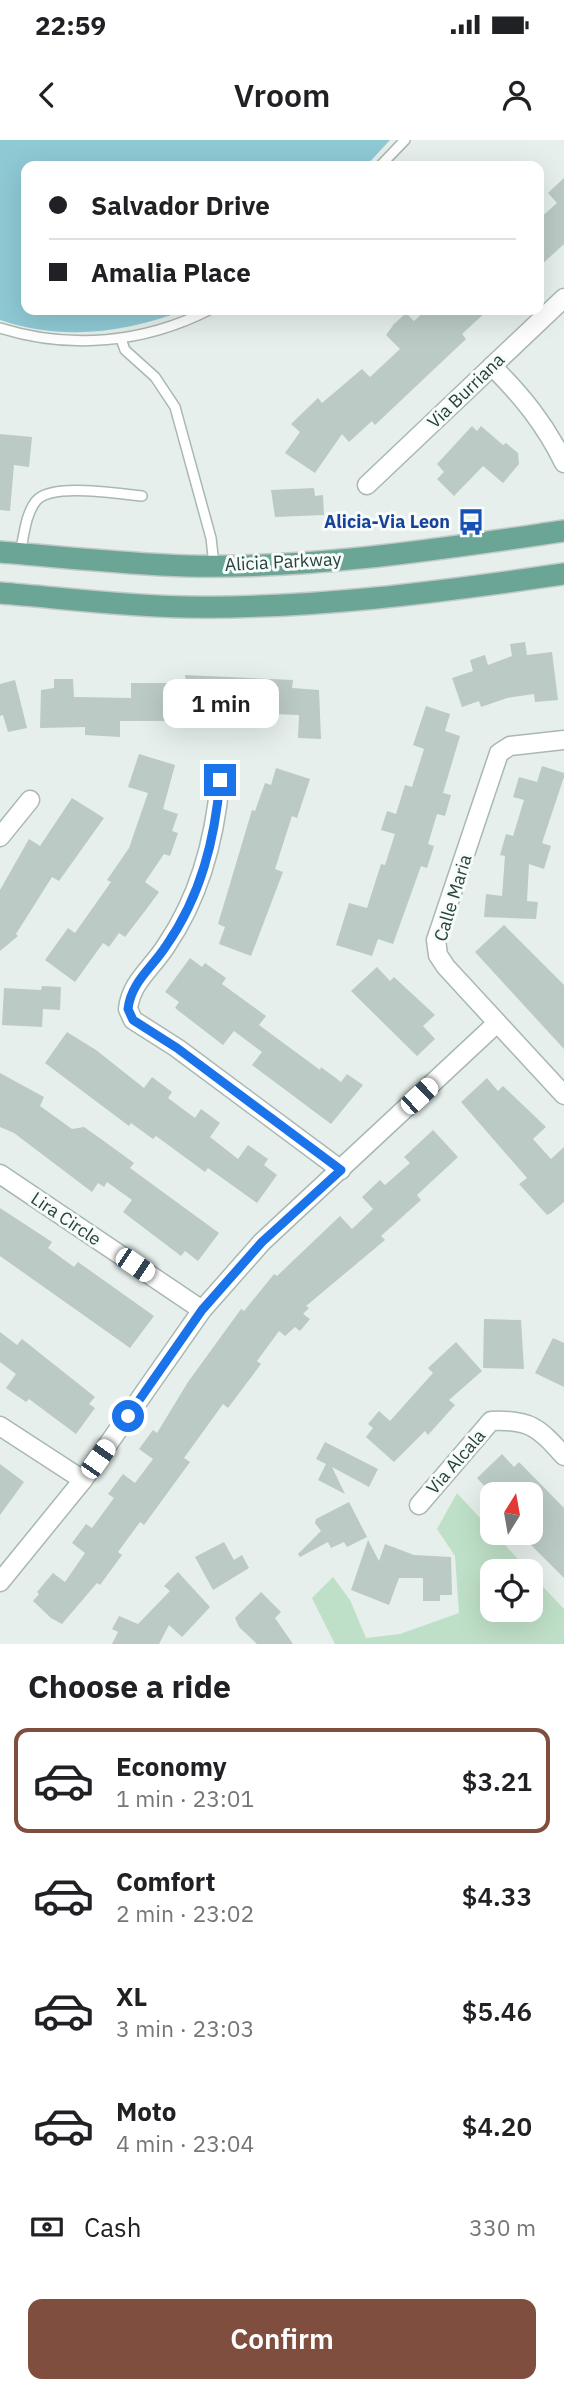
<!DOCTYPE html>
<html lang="en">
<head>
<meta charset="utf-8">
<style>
	:root { --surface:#fff; --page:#f6f6f6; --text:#202124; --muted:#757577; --line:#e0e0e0; --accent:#7f4e3f }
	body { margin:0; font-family:"IBM Plex Sans",sans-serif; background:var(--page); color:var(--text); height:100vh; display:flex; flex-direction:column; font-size:26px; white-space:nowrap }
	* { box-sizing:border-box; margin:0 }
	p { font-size:23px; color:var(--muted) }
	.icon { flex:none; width:38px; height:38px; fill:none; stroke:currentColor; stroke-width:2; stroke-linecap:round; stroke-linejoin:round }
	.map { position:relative; height:1504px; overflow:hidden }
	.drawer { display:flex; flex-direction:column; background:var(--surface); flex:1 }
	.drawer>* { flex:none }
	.hud { position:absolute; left:21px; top:21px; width:523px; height:154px; border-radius:14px; box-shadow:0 7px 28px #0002; display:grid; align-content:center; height:154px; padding:0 28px; background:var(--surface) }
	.needle { width:46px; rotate:11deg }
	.fabs { position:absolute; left:480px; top:1342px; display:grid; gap:14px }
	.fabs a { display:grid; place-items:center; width:63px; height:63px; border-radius:14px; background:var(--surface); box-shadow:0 7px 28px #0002; font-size:35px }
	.end { position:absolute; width:32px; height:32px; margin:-16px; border:9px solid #1a73e8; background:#fff; box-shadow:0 0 0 4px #fff }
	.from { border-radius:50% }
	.bubble { position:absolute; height:49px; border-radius:14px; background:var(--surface); box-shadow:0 7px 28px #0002; font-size:23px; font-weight:600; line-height:49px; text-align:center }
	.car { position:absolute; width:21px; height:42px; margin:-21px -10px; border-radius:9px; box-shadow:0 0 5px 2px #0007; background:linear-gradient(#fff 24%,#345 0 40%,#fff 0 76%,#345 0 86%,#fff 0) }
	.hud b { display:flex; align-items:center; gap:24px; height:66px; font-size:26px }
	.hud b+b { border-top:2px solid var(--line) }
	.hud i { width:18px; height:18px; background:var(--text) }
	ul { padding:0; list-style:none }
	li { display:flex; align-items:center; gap:21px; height:105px; margin:0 14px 10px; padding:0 14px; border:4px solid transparent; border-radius:14px }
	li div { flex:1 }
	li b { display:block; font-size:26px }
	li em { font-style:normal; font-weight:600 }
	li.active { border-color:var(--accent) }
	li>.icon { width:63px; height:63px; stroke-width:1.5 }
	h2 { padding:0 28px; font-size:32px; line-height:84px }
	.pay { display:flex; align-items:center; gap:18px; height:77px; padding:0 28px; font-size:26px }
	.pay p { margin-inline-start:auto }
	.cta { display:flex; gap:14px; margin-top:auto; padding:14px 28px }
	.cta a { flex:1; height:80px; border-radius:14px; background:var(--accent); color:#fff; font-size:28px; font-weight:600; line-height:80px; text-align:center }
	.status { display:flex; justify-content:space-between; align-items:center; height:49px; padding:0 35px; background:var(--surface); direction:ltr }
	.status svg { height:19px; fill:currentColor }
	header { display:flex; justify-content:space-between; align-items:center; height:91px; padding:0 28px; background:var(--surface); font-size:32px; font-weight:600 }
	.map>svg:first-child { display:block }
	.green { fill:#bfe0c8 }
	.water { fill:#8ec9d4 }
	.building { fill:#bbcac4 }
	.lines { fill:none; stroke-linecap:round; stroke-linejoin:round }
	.lane-casing { stroke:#a8b8b2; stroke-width:12 }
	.street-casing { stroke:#a8b8b2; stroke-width:21 }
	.primary-casing { stroke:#c2cac8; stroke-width:24 }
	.lane { stroke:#fff; stroke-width:9 }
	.street { stroke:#fff; stroke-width:18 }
	.primary { stroke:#6aa596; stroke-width:21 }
	.route { stroke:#1a73e8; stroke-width:9 }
	.labels { text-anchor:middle; stroke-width:6; stroke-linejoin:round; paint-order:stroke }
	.street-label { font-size:18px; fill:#24423a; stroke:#f7fbf9 }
	.transit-label { font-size:18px; font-weight:bold; fill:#164399; stroke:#f7fbf9; text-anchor:end }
</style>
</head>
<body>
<div class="status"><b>22:59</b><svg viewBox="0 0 49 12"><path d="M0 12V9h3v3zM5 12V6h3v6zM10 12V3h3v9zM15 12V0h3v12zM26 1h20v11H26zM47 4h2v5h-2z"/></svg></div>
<header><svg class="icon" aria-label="back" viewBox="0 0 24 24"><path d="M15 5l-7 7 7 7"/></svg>Vroom<svg class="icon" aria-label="person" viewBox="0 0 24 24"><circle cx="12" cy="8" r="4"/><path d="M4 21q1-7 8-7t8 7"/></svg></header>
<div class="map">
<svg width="564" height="1504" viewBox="0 0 564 1504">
	<rect width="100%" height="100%" fill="#e6efeb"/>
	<polygon class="green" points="457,1353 529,1431 492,1432 492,1470 530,1470 530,1433 564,1469 564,1504 335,1504 312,1458 333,1437 350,1460 366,1498 400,1494 459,1473 455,1416 437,1389"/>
	<path class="water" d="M0,0H390L366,26H26V170H185C125,193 62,201 0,180Z"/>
	<g class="building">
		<polygon points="564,38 564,104 539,127 539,79 557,63 548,53"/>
		<polygon points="426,170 488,170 462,194 466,199 375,285 372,281 349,302 342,294 315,333 285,313 300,292 291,284 318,258 322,263 362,229 370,237 400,209 386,195 394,184 406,173 414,181"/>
		<polygon points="472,286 477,291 481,286 503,305 506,303 518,313 519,324 503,343 483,326 454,356 437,339 444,332 437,324"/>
		<polygon points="0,294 32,297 29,327 14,325 10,371 0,370"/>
		<polygon points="314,348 315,356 323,355 324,375 275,377 271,350"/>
		<polygon points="525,502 527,515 552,512 558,560 535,562 534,554 507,558 481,567 479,561 462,567 452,538 473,531 470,520 485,515 488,525 512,516 510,504"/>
		<polygon points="185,535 293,540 292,548 319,550 321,599 298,598 299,575 272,574 272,579 232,578 232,574 170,576 170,581 120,581 120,597 85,595 85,587 40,588 41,550 54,548 54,539 73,539 74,557 131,558 131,543 186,543"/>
		<polygon points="15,540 27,588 8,592 3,575 0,576 0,544"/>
		<polygon points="426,566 450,574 445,591 460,596 443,653 451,655 445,676 437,674 428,704 434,706 427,728 421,726 393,804 378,799 372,816 336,805 349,763 367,768 381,724 385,725 395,694 381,690 387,671 396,674 405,645 412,647 424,609 413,605"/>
		<polygon points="139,614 175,625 163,669 178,674 172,691 178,693 170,716 164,714 145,742 159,752 145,771 125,797 119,793 109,807 103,803 75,842 45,820 68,788 75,793 111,742 107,740 129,708 148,653 128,647"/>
		<polygon points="542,626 564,633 564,637 542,703 551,706 544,729 529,724 527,761 538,762 536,779 484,777 486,754 502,756 505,716 500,715 506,694 513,696 524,660 513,657 519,637 537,642"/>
		<polygon points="276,628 310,639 297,678 292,676 275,729 283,732 251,816 219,804 225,787 218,784 252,670 255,671 265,643 271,645"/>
		<polygon points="72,658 104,678 59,741 52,737 16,794 18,796 0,811 0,750 29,699 40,706"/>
		<polygon points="504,785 564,845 564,909 475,812"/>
		<polygon points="190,818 202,827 205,823 226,838 222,844 266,876 259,885 320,930 321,927 341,942 347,934 363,945 331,984 252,925 262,912 234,891 223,905 175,868 179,862 165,852"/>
		<polygon points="377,827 390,841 394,837 435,875 423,886 435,899 417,916 351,851"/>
		<polygon points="42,846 61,847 60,870 43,869 42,887 2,885 4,848 41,850"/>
		<polygon points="67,892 96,910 144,948 152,937 172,952 168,958 195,978 201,969 220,983 210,997 238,1019 248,1005 268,1019 264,1025 277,1035 257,1063 208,1028 205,1032 156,996 153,999 131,983 129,986 45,923"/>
		<polygon points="0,933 44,957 40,966 72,989 84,987 101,999 134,1023 130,1028 219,1093 198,1121 185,1111 181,1116 123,1072 132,1060 107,1042 104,1047 98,1043 92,1052 14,993 0,987"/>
		<polygon points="487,938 498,951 503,946 546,987 533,999 551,1019 564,1007 564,1062 551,1073 547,1075 519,1044 527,1038 461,962"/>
		<polygon points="433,990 458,1017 417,1055 421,1060 381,1096 385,1100 306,1166 309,1168 303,1174 310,1179 300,1191 295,1187 285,1196 279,1191 257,1221 261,1224 228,1268 223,1264 184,1318 190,1322 155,1370 144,1385 140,1382 118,1412 122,1415 100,1445 97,1443 62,1484 51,1478 33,1461 39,1454 37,1452 53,1433 65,1442 85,1413 72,1403 86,1384 92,1388 114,1358 108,1354 123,1334 135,1343 153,1319 139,1309 153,1290 157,1293 188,1242 241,1169 244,1171 274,1134 277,1136 340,1076 352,1089 373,1069 362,1057 380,1040 385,1045 410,1023 404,1017"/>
		<polygon points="0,1068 52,1102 48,1108 74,1127 78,1122 154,1176 130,1208 0,1116"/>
		<polygon points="484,1179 521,1180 524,1229 483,1228"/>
		<polygon points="0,1192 17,1205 22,1199 95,1257 89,1264 95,1268 76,1294 29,1259 26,1262 6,1248 16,1234 0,1222"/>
		<polygon points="553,1198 564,1203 564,1247 535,1233"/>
		<polygon points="456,1202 482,1231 449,1260 455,1265 428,1295 425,1291 394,1322 366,1297 373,1288 368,1284 379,1271 390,1281 433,1233 428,1228"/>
		<polygon points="325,1302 378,1329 369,1347 332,1327 345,1354 318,1340 326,1324 316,1319"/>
		<polygon points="502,1314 514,1327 519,1322 564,1368 564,1438 519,1393 530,1393 530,1354 492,1354 477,1338"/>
		<polygon points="0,1324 24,1342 0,1375"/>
		<polygon points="349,1362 367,1397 347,1407 344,1402 331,1408 328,1402 300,1417 298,1414 321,1391 315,1383 316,1379"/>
		<polygon points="368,1400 379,1421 385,1404 414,1415 451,1417 452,1455 440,1455 440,1461 423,1461 423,1438 399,1438 389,1465 351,1450"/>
		<polygon points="224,1402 234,1420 242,1415 249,1428 213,1450 195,1417"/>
		<polygon points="178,1432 210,1467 182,1497 169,1485 159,1504 112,1504 118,1492 112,1489 119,1476 138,1484 170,1451 164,1446"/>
		<polygon points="261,1452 281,1472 275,1478 293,1504 257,1504 239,1487 235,1478"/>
	</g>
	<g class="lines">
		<defs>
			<g id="lane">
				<polyline points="380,26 405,0"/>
				<path d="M0,188C70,210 144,203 209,170"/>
				<polyline points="121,199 125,210 155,237 175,267 211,398 214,425"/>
				<path d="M20,413C24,397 25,375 36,361C51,342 119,354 142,356"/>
			</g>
			<g id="street">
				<path d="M492,226C522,256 545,284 564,323"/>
				<polyline points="367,345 564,158"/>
				<polyline points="564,600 510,606 499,613 436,800 438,815 446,827 564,955"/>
				<path d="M220,640C215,699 200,756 166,806C152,828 131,842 128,869L133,880L177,908L341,1030"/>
				<polyline points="0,697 30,660"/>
				<polyline points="0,1034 202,1170"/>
				<polyline points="0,1286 83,1340"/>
				<path d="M419,1365L491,1281C530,1279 539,1288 564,1316"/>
				<polyline points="0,1442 83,1340 202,1170 262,1102 497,883"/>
			</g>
			<g id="primary">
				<path d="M0,412C62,417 125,424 187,426C313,429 439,409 564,391"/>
				<path d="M0,453C62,458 125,466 187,467C313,469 439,452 564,434"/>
			</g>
		</defs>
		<use href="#lane" class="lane-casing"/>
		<use href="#street" class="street-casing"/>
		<use href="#primary" class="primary-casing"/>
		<use href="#lane" class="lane"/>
		<use href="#street" class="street"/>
		<use href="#primary" class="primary"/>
	</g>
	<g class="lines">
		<path class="route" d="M128,1276L202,1170L262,1102L341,1030L177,908L133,880L128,869C131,842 152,828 166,806C201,756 215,699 220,640"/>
	</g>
	<defs>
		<symbol id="bus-bare" viewBox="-9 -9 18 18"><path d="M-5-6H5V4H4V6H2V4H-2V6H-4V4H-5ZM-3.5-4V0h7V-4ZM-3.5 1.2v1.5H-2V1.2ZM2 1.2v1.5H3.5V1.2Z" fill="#1a4fb4" stroke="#f7fbf9" stroke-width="2.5" paint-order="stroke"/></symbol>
	</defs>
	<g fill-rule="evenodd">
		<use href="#bus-bare" x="452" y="363" width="38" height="38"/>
	</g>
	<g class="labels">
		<g class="street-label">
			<text transform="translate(466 251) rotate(-44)" y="6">Via Burriana</text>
			<text transform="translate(283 422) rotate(-3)" y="6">Alicia Parkway</text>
			<text transform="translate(453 758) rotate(-73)" y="6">Calle Maria</text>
			<text transform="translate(66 1079) rotate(34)" y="6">Lira Circle</text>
			<text transform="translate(456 1322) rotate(-49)" y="6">Via Alcala</text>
		</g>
		<g class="transit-label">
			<text x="450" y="388">Alicia-Via Leon</text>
		</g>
	</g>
</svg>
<div class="fabs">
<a><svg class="needle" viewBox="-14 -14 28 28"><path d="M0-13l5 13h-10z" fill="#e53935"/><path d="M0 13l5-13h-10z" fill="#757577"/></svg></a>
<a><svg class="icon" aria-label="locate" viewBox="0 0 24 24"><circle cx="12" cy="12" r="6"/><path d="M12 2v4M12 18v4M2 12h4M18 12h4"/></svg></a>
</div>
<i class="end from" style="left:128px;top:1276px"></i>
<i class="end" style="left:220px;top:640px"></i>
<div class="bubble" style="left:163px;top:539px;width:116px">1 min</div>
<i class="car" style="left:419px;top:956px;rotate:47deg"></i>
<i class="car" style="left:135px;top:1125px;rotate:124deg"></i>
<i class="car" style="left:98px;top:1319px;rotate:35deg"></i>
<div class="hud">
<b><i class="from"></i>Salvador Drive</b>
<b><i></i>Amalia Place</b>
</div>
</div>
<section class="drawer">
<h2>Choose a ride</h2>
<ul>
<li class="active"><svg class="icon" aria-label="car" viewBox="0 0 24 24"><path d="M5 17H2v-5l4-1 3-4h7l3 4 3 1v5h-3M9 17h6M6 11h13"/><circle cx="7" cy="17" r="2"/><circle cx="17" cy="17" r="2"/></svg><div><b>Economy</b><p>1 min · 23:01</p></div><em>$3.21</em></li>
<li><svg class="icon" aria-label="car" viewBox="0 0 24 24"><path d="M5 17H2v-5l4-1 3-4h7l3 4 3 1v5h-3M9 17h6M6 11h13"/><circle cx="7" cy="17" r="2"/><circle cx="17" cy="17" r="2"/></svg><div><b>Comfort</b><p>2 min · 23:02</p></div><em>$4.33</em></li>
<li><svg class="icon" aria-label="car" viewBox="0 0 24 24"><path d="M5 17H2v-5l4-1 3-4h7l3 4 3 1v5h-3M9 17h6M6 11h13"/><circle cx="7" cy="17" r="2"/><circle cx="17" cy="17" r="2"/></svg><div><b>XL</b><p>3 min · 23:03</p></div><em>$5.46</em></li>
<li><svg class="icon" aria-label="car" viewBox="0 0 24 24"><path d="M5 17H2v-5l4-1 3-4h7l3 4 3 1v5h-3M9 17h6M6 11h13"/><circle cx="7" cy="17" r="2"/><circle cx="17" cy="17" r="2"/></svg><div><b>Moto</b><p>4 min · 23:04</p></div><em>$4.20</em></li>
</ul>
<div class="pay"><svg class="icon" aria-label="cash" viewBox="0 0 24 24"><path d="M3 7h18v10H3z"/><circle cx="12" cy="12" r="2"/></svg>Cash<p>330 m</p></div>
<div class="cta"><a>Confirm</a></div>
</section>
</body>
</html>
